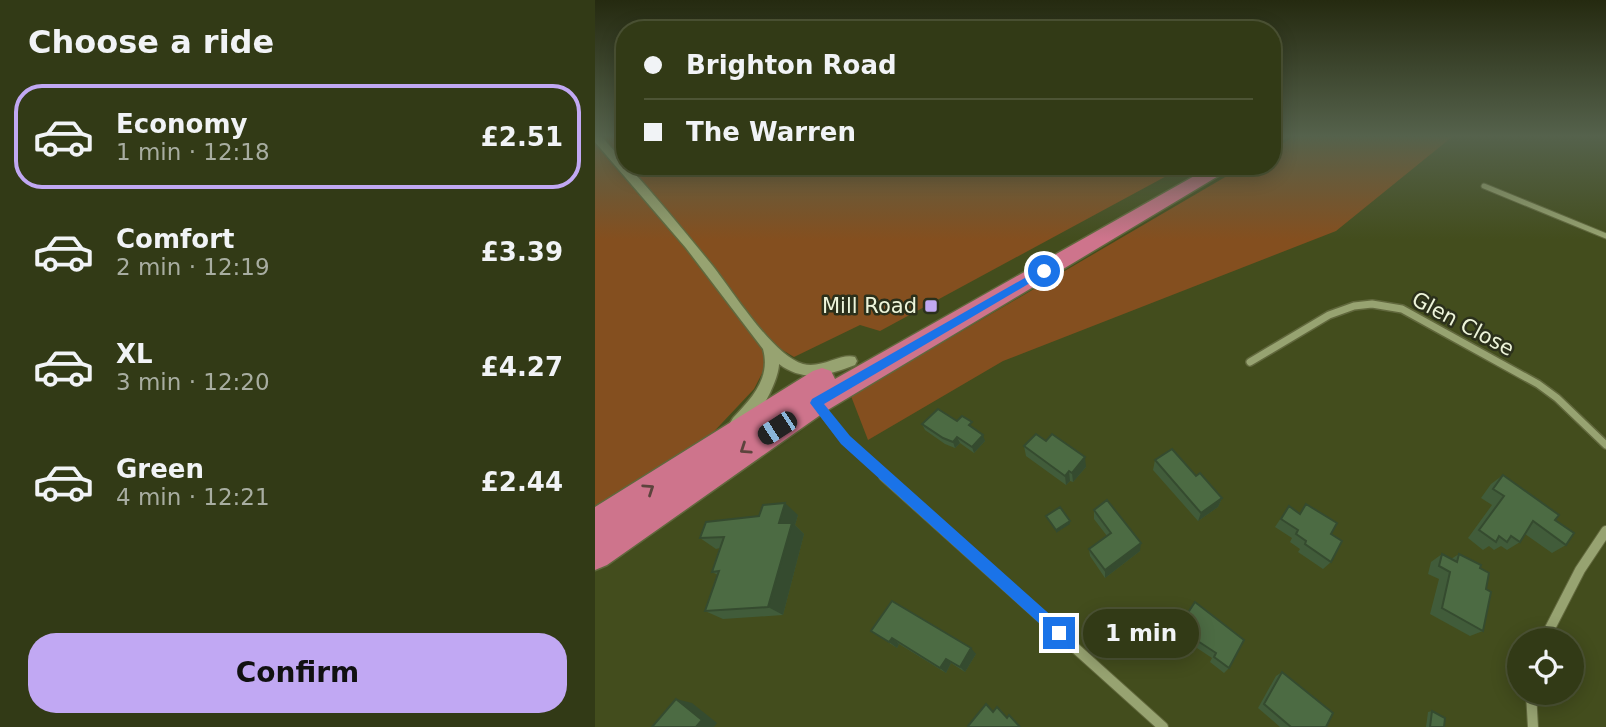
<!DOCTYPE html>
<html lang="en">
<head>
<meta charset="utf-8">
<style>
	:root { --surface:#323a16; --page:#3a411f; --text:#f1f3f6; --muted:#a8ada1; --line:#4d5435; --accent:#c1a8f3 }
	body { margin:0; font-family:"DejaVu Sans",sans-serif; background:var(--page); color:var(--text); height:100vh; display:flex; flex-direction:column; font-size:26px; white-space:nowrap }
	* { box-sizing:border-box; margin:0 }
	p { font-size:23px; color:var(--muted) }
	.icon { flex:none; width:38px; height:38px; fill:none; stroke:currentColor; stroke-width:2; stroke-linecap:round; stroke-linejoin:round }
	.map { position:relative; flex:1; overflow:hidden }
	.panel { display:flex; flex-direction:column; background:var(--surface); width:595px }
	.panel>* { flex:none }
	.top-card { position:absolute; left:21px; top:21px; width:665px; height:154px; border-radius:28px; box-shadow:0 4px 18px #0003,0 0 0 2px var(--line); display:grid; align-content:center; height:154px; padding:0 28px; background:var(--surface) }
	.fabs { position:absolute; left:912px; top:628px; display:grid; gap:14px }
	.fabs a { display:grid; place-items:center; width:77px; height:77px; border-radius:50%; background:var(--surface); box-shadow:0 4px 18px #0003,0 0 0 2px var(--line); font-size:35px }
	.end { position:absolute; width:32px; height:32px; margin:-16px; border:9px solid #1a73e8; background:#fff; box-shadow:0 0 0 4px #fff }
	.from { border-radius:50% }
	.bubble { position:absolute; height:49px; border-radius:24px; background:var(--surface); box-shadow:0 4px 18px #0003,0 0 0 2px var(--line); font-size:23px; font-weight:700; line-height:49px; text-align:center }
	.car { position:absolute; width:21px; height:42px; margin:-21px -10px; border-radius:9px; box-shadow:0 0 5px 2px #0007; background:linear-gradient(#222 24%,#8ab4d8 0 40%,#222 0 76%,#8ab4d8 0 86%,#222 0) }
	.top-card b { display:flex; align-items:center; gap:24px; height:66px; font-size:26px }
	.top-card b+b { border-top:2px solid var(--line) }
	.top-card i { width:18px; height:18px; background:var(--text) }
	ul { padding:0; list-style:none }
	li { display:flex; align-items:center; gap:21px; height:105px; margin:0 14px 10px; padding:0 14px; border:4px solid transparent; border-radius:28px }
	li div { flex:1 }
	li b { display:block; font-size:26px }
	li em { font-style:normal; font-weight:700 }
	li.active { border-color:var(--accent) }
	li>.icon { width:63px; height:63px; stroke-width:1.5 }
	h2 { padding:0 28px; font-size:32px; line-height:84px }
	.primary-button { display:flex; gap:14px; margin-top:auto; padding:14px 28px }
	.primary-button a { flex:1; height:80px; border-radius:28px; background:var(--accent); color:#111; font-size:28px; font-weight:700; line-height:80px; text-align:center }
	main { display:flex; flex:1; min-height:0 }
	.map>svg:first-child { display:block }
	.green { fill:#844f1f }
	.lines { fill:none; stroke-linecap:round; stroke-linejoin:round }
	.minor-far2-casing { stroke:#61683d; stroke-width:7 }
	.minor-far1-casing { stroke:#61683d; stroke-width:10 }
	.minor-casing { stroke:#61683d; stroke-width:12 }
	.secondary-casing { stroke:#61683d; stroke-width:3 }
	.trunk-casing { stroke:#61683d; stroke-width:3 }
	.minor-far2 { stroke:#97a371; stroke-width:5 }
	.minor-far1 { stroke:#97a371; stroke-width:7 }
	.minor { stroke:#97a371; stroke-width:10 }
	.secondary { fill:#97a371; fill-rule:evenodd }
	.trunk { fill:#ce748c; fill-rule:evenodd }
	.wall { fill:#415c3a }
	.shaded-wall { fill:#354b2f }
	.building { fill:#4c6b43; stroke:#354b2f; stroke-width:2 }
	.oneway { stroke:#5c443d }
	.route { fill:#1a73e8 }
	.poi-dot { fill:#c1a8f3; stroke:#2b301b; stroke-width:2.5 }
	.labels { text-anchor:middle; stroke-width:5; stroke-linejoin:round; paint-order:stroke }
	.poi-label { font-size:21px; fill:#edf4da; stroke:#2b301b; text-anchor:end }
	.street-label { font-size:21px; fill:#edf4da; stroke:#2b301b }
</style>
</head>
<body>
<main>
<section class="panel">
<h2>Choose a ride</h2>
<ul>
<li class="active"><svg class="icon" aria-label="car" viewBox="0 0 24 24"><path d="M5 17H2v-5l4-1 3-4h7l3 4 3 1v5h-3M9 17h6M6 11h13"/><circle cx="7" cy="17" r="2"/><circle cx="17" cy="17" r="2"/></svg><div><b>Economy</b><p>1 min · 12:18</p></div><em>£2.51</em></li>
<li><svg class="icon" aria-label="car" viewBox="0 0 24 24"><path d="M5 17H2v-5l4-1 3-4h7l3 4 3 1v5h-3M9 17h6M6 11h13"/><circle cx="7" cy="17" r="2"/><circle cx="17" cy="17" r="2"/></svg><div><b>Comfort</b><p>2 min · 12:19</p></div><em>£3.39</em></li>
<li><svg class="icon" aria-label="car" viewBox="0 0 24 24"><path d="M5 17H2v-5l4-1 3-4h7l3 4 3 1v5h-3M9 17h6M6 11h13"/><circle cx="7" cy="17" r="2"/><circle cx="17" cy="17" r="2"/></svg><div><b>XL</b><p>3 min · 12:20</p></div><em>£4.27</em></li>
<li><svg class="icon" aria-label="car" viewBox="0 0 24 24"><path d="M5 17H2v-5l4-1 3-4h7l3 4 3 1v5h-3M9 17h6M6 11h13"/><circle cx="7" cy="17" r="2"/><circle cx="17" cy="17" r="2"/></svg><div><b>Green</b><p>4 min · 12:21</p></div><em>£2.44</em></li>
</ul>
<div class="primary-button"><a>Confirm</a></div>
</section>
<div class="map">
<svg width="1011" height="727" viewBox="0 0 1011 727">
	<rect width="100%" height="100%" fill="#434d1d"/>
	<g class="green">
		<polygon points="0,137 30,137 30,166 590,166 285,331 265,325 199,357 169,339 177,354 159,389 111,440 0,515"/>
		<polygon points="698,137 857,137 741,231 408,361 273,440 256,396 649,166 677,166 677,150"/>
	</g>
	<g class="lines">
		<defs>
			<polyline id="minor-far2" points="889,186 1011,236"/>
			<g id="minor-far1">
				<polyline points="655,362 734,315 759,306 777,304 807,309 943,384 962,398 1011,445"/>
				<polyline points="223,406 250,440 291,477"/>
			</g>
			<g id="minor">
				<polyline points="289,476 568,727"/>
				<polyline points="949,640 985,570 1011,531"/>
				<polyline points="936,693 938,727"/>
			</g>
			<path id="secondary" d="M0,137H7L30,163V166H33C62,198 90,232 117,265C137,290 178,356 208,364C227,369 245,353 260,357L262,361L260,365C234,375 209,383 184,364C184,381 158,435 138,428L135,423L138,418C157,398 176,378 168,349L91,248L0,142Z"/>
			<g id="trunk">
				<polygon points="677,137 690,137 677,145"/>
				<polygon points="617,166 640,166 231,411 12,565 0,570 0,507 218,371 227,368 236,371 240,379"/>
			</g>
		</defs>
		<use href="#minor-far2" class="minor-far2-casing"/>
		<use href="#minor-far1" class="minor-far1-casing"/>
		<use href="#minor" class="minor-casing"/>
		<use href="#secondary" class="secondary-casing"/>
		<use href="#trunk" class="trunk-casing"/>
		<use href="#minor-far2" class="minor-far2"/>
		<use href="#minor-far1" class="minor-far1"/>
		<use href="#minor" class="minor"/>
		<use href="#secondary" class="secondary"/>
		<use href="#trunk" class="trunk"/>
	</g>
	<g class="wall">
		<polygon points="362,421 379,429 390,441 379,453 365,443 360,448 350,444 330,430 327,424"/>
		<polygon points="429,446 491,467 478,482 475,481 471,485 431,456"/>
		<polygon points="560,460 601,476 627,498 623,507 603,521 558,470"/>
		<polygon points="908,475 960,520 971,545 957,553 930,534 925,542 912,550 906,546 899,550 894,546 888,550 873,538 897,505 886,498 896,484"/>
		<polygon points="694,506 736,534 736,562 728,569 703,552 705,549 695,542 697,538 680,527"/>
		<polygon points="499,510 545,551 510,578 495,556 494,549 512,536 499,519"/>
		<polygon points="203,515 200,525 209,534 188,615 128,619 110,611 123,575 117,572 125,548 121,549 105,538"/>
		<polygon points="847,554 856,559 864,554 885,568 891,589 888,631 875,636 835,614 844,579 833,574 836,562"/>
		<polygon points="600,602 634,668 629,673 615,662 617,658 581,634"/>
		<polygon points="276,631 381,654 370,672 356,663 351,673 304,644 302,648"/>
		<polygon points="687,672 731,727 685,727 663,708 681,676"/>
		<polygon points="837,711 849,727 831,727 833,712"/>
	</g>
	<g class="shaded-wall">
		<polygon points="388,435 390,441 379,453 377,447"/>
		<polygon points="362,437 365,443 360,448 358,442"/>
		<polygon points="490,457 491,467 478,482 477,473"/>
		<polygon points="474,471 475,481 471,485 470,476"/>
		<polygon points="627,498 623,507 603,521 606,513"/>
		<polygon points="190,503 203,515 200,525 209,534 188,615 173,607 184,523"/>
		<polygon points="475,521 475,524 461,533 461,530"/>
		<polygon points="546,543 545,551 510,578 510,570"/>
		<polygon points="297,638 304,644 302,648 294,642"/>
		<polygon points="376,648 381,654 370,672 365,667"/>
		<polygon points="351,659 356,663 351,673 345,668"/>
		<polygon points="81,699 97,703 122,723 119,727 101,727"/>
	</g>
	<g class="building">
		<polygon points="343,409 362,421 367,416 377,422 374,425 388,435 377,447 362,437 358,442 348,438 327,424"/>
		<polygon points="441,434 451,441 457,434 490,457 477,473 474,471 470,476 429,446"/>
		<polygon points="577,449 601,476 605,473 627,498 606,513 560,460"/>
		<polygon points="908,475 964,515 960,520 979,533 971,545 938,521 925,542 916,536 912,542 904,536 901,542 884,530 909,496 898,489"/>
		<polygon points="512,500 546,543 510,570 494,549 516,533 499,510"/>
		<polygon points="190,503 184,523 197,523 173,607 110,611 124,571 117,572 129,537 105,538 111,522 164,516 168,505"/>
		<polygon points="711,504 742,523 736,534 747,541 736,562 710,544 711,541 701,534 703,530 686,519 694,506 705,514"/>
		<polygon points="465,507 475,521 461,530 451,516"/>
		<polygon points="847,554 862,562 864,554 886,565 885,568 894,573 891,589 896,592 888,631 847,608 855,572 844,566"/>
		<polygon points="297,601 376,648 365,667 351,659 345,668 297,638 294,642 276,631"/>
		<polygon points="600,602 649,640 634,668 619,657 621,653 583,628"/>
		<polygon points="687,672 738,713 731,727 696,727 669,704"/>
		<polygon points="81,699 107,720 101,727 57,727"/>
		<polygon points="391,704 398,712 402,707 412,718 414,715 425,727 374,727 373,726"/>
		<polygon points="837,711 850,718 849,727 835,727"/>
	</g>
	<defs><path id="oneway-chevron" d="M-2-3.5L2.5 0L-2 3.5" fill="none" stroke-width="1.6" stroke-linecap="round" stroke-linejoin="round" transform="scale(1.75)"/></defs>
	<g class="oneway">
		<use href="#oneway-chevron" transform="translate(150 449) rotate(146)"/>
		<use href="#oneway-chevron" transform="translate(54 489) rotate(-34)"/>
	</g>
	<linearGradient id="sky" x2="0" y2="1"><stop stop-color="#252a10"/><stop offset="0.57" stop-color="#55624c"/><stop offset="1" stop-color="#55624c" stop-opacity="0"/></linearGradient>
	<rect width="1011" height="239" fill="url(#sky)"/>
	<polygon class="route" points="449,267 453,271 452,273 229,404 255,436 469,627 472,633 469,639 464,641 246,444 215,403 217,399"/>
	<rect class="poi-dot" x="329" y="299" width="14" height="14" rx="3.5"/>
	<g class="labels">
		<g class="poi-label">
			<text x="322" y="313">Mill Road</text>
		</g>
		<g class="street-label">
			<text transform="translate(868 324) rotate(28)" y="7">Glen Close</text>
		</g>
	</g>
</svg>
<div class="fabs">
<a><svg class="icon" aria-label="locate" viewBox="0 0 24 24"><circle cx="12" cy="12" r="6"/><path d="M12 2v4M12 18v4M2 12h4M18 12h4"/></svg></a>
</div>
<i class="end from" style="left:449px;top:271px"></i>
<i class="end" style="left:464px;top:633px"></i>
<div class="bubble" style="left:488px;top:609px;width:116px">1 min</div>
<i class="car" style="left:182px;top:428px;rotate:237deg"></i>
<div class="top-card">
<b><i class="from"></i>Brighton Road</b>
<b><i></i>The Warren</b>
</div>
</div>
</main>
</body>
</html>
